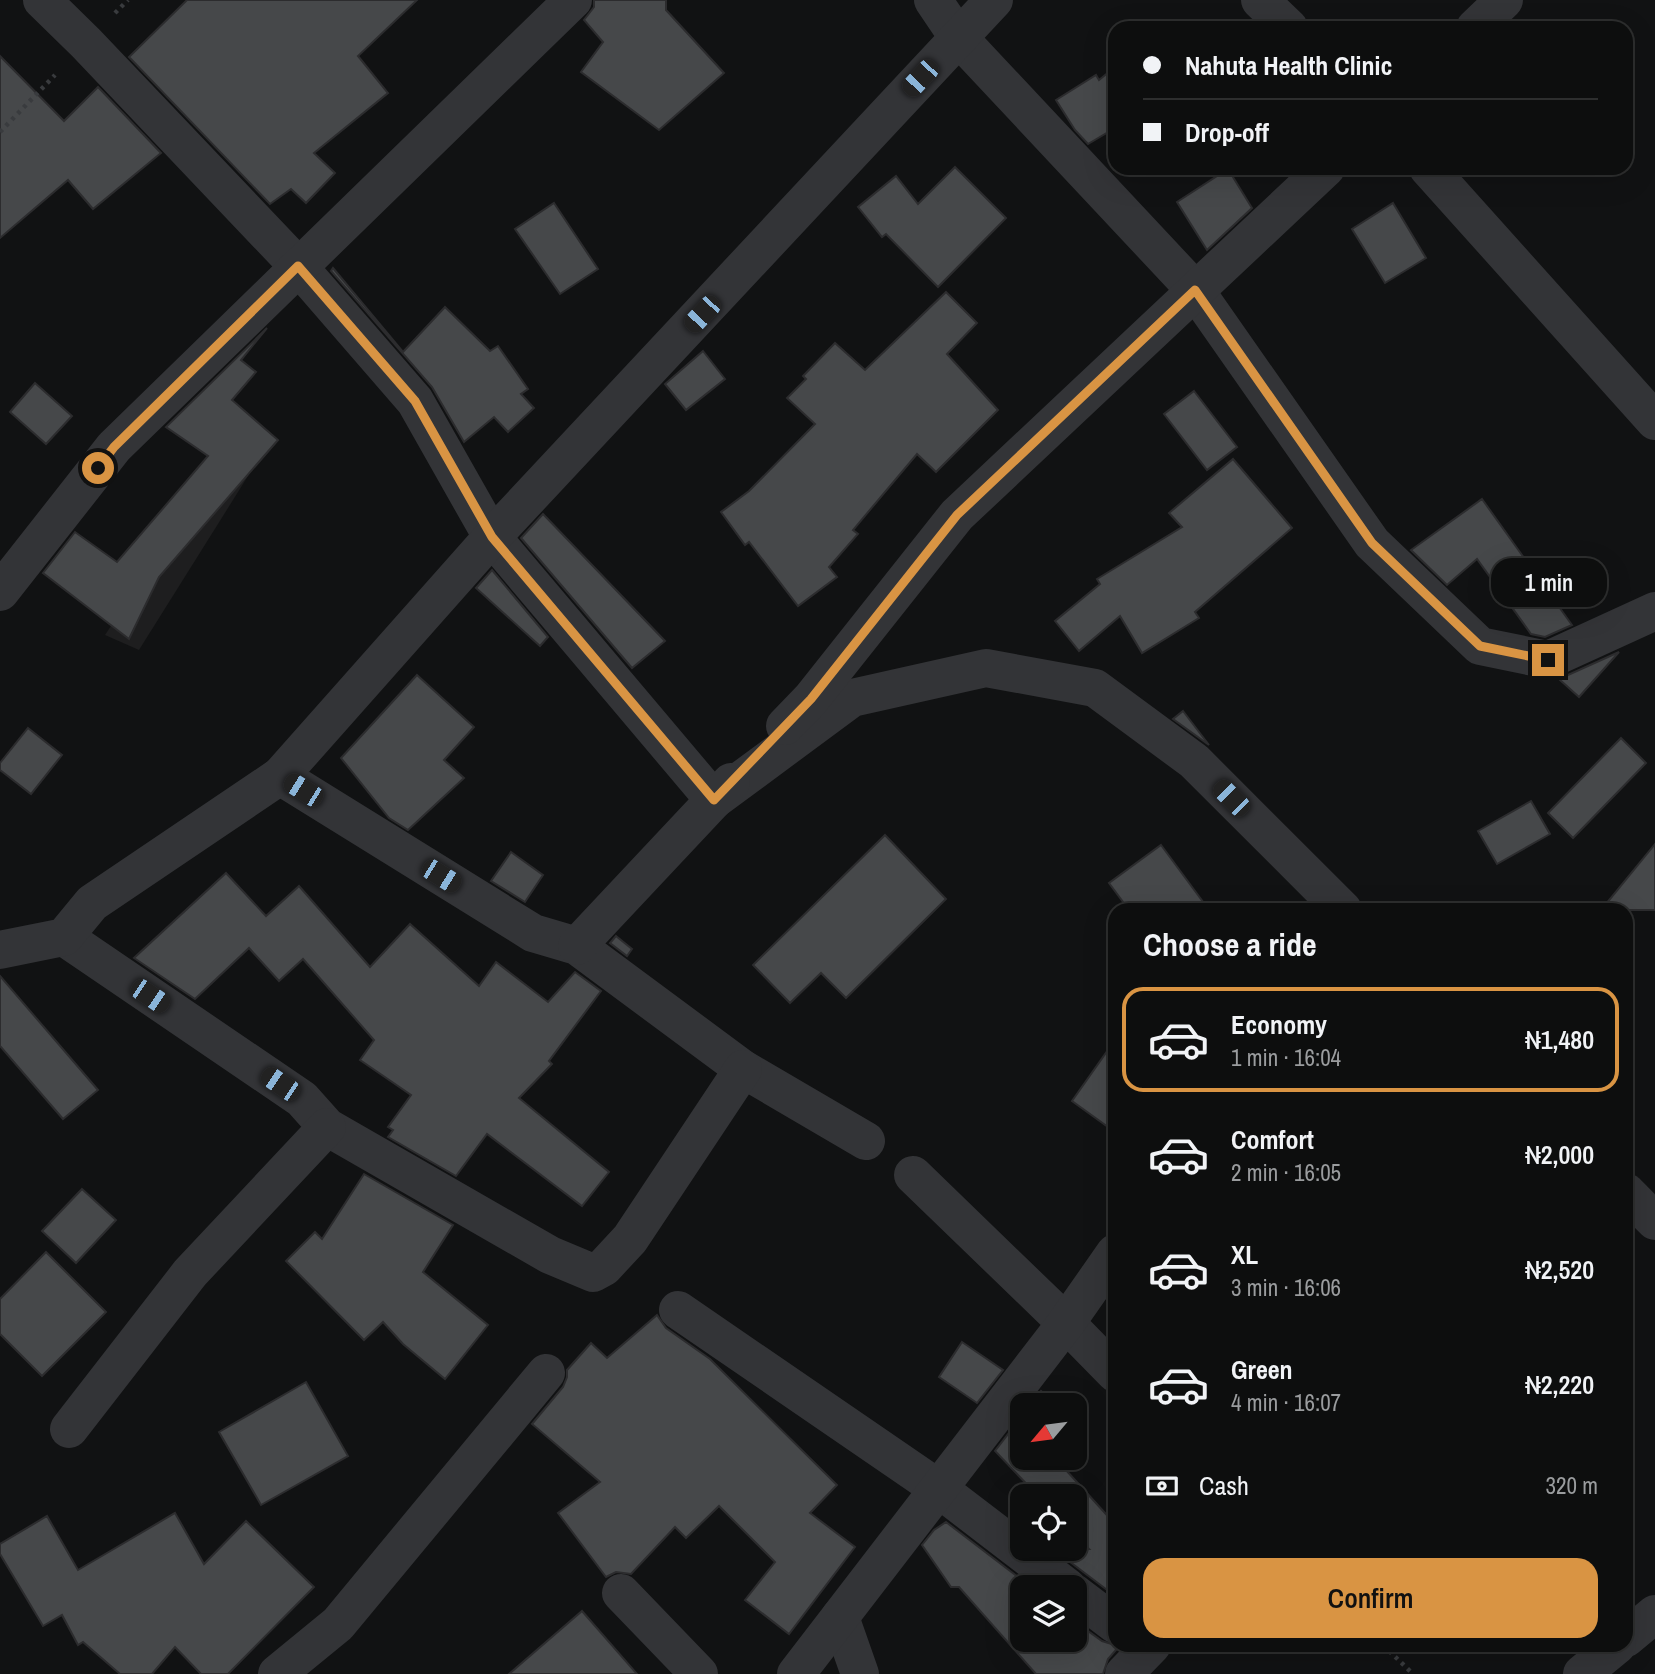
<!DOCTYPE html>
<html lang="en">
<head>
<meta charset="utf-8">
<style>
	:root { --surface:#0d0e0e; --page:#161717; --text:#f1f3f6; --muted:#9a9c9e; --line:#2d2e2e; --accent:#d99443 }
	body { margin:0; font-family:"Archivo Narrow",sans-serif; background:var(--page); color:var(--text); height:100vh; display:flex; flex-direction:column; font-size:26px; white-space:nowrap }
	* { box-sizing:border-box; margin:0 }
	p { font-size:23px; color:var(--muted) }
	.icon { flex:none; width:38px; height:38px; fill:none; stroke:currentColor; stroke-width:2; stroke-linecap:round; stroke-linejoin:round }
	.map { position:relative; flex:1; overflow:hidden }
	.side { position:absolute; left:1108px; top:903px; width:525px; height:749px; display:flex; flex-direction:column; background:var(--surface); border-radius:21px; box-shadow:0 7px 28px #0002,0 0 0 2px var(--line) }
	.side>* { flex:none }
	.hud { position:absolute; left:1108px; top:21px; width:525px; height:154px; border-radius:21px; box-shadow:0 7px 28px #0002,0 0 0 2px var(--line); display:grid; align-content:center; height:154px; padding:0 35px; background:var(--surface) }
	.needle { width:46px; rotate:241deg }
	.tools { position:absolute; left:1010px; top:1393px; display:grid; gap:14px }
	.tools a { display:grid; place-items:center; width:77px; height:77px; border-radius:14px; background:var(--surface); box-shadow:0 7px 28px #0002,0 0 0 2px var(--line); font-size:35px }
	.end { position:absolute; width:32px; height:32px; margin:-16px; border:9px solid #d99443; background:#111; box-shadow:0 0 0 4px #111 }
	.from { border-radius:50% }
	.bubble { position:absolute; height:49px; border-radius:21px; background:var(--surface); box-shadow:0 7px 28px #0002,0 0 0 2px var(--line); font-size:23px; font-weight:600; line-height:49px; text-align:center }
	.car { position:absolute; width:21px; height:42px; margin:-21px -10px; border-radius:9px; box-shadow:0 0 5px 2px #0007; background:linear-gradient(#222 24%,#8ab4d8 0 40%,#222 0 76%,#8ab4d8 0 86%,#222 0) }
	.hud b { display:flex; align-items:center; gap:24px; height:66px; font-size:26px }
	.hud b+b { border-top:2px solid var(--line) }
	.hud i { width:18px; height:18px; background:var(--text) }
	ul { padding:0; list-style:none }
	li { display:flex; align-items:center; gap:21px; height:105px; margin:0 14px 10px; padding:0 21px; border:4px solid transparent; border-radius:21px }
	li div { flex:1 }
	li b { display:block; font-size:26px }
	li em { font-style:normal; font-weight:600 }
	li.on { border-color:var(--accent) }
	li>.icon { width:63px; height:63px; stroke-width:1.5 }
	h2 { padding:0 35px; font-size:32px; line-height:84px }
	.pay { display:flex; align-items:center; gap:18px; height:77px; padding:0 35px; font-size:26px }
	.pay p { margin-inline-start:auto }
	.action { display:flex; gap:14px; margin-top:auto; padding:14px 35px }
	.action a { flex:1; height:80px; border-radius:21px; background:var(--accent); color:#111; font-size:28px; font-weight:600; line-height:80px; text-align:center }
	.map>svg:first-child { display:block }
	.built { fill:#1e1e1f }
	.building { fill:#46484a; stroke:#2c2c2e; stroke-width:2 }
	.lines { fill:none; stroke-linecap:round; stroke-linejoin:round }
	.path { stroke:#393b3e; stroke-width:4.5; stroke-dasharray:3.5 5; stroke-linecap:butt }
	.street { stroke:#333437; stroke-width:38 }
	.route { stroke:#d99443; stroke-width:9 }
</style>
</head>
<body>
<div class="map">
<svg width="1655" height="1674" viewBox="0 0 1655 1674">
	<rect width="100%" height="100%" fill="#111213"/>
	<polygon class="built" points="242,427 265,449 139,650 105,635"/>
	<g class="building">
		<polygon points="187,0 417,0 358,56 388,93 314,153 335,173 306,203 291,189 270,204 129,57"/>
		<polygon points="594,0 666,0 666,10 724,73 659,130 581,72 603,42 584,20 594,7"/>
		<polygon points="0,56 64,121 98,87 161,153 93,209 68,180 0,238"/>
		<polygon points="1115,67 1115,128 1088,144 1075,130 1056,100 1096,75 1099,80"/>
		<polygon points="955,167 1006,218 938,287 886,234 882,237 858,207 896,176 918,204"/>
		<polygon points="1228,169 1252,208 1207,250 1177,202"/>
		<polygon points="554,203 598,269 560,294 515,229"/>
		<polygon points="1393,203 1426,258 1385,283 1352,229"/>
		<polygon points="333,268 403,352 445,307 490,351 498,346 528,389 521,394 534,408 508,432 494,417 464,442 432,387 331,271"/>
		<polygon points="946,292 977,323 947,354 998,410 936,472 917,454 853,530 858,534 829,567 837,577 798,606 749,542 745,545 721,512 749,491 815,424 787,398 806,379 803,376 835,343 865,370"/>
		<polygon points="267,328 241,360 256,372 232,400 278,440 159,577 129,639 43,573 75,532 117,562 208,456 166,427"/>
		<polygon points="703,351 725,379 686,410 665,384"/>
		<polygon points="35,383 72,416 46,444 10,412"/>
		<polygon points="1194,391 1237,447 1207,470 1164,414"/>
		<polygon points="1233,459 1292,528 1195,612 1199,618 1142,653 1120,616 1079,651 1055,621 1100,584 1097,579 1182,527 1169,513"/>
		<polygon points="1482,499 1572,625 1545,637 1531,634 1477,559 1447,585 1411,550"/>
		<polygon points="543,514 665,641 632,668 521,538"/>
		<polygon points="492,570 548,637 540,646 476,588"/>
		<polygon points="1619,652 1579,697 1559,679"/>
		<polygon points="417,675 474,727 444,760 464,778 408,830 389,818 341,758"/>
		<polygon points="1183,711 1209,745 1173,719"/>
		<polygon points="28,728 62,755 31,794 0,770 0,763"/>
		<polygon points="1621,738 1646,763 1573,838 1548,813"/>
		<polygon points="1531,801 1550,834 1497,864 1478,831"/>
		<polygon points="885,835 946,899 846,998 821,973 790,1003 753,965"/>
		<polygon points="1655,844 1655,910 1601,910"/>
		<polygon points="1161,845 1209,910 1129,910 1109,883"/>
		<polygon points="511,852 543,875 525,902 491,881"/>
		<polygon points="226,873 266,916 299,886 370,967 410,924 479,986 496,962 548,1002 575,972 601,991 549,1061 552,1064 519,1098 609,1172 582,1206 487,1134 456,1176 388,1137 393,1130 388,1127 411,1095 360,1060 374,1040 303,959 279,981 249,948 195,999 134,958"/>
		<polygon points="616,936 632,949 627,956 610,943"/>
		<polygon points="0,976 98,1090 63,1119 0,1046"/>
		<polygon points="1115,1040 1115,1132 1072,1101"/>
		<polygon points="364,1174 453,1225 423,1272 488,1325 445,1379 403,1344 383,1322 364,1340 286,1261 315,1232 322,1239"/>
		<polygon points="82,1189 116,1220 76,1263 42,1231"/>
		<polygon points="46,1252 106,1312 42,1376 0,1334 0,1299"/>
		<polygon points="657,1315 666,1328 710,1359 837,1485 810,1513 855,1547 789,1634 745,1600 775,1562 719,1506 686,1538 675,1527 631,1574 616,1572 606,1577 558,1513 600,1482 532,1424 563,1387 567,1377 567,1370 591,1343 607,1358"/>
		<polygon points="962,1342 1003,1370 977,1403 939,1377"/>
		<polygon points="306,1382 348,1456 261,1505 219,1432"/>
		<polygon points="1041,1391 1055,1405 1030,1405"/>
		<polygon points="1022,1416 1022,1458 1055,1458 1115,1524 1115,1596 1053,1549 1089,1549 1074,1534 1074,1496 1038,1496 995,1451"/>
		<polygon points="175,1513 204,1564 246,1521 314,1587 228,1674 201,1674 175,1647 152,1674 120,1674 83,1642 78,1645 62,1615 43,1626 0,1554 0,1544 47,1516 78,1570"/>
		<polygon points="946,1522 1031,1587 1022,1587 1022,1640 1074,1640 1074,1621 1102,1641 1115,1645 1116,1650 1108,1659 1103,1674 1036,1674 959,1587 951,1587 922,1545 934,1530"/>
		<polygon points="582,1611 637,1674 509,1674"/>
	</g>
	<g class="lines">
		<g class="path">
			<polyline points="115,13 128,0"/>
			<polyline points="0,132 55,75"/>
			<polyline points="1383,1645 1413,1674"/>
		</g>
		<g class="street">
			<polyline points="42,0 86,43 298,266 415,401 492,537 714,800 852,698 986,668 1095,688 1194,761 1343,910"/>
			<polyline points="933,0 958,37 1195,290 1372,543 1480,646 1548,660 1655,611"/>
			<polyline points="1260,0 1289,28"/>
			<polyline points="1475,28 1504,0"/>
			<polyline points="1428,168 1655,421"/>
			<polyline points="0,592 114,447 573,0"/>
			<polyline points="785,726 811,699 957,515 1326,168"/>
			<polyline points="280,776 533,933 577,946 743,1069 866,1141"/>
			<polyline points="64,937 302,1099 327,1127 550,1255 593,1273 604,1267 630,1239 743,1069"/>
			<polyline points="577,946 731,782"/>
			<polyline points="0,950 64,937 92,903 280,776 492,537 994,0"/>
			<polyline points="913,1175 1066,1323 1115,1373"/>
			<polyline points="1626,1192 1655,1221"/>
			<polyline points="678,1310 939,1489 1067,1587"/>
			<polyline points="69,1429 190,1273 327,1127"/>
			<polyline points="621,1593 699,1674"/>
			<polyline points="1074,1593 1115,1624"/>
			<polyline points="840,1617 860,1674"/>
			<polyline points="1626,1638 1655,1614"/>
			<polyline points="277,1674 338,1624 546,1373"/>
			<polyline points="796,1674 1066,1323 1115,1253"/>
			<polyline points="1124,1674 1152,1645"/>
			<polyline points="1582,1674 1617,1645"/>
		</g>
	</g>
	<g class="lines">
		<polyline class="route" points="98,468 114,447 298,266 415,401 492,537 714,800 811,699 957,515 1195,290 1372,543 1480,646 1548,660"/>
	</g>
</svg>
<div class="tools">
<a><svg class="needle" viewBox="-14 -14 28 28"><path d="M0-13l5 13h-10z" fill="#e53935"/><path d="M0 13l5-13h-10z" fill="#9a9c9e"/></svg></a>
<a><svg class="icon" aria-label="locate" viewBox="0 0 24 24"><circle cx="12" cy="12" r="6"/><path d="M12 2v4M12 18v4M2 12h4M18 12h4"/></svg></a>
<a><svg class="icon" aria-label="layers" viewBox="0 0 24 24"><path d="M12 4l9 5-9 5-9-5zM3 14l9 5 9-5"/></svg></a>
</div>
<i class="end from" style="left:98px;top:468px"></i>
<i class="end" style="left:1548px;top:660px"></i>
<div class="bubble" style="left:1491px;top:558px;width:116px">1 min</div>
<i class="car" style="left:920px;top:78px;rotate:223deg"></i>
<i class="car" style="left:702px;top:314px;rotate:223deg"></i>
<i class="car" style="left:303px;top:790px;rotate:302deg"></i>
<i class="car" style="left:1231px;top:798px;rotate:315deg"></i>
<i class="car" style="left:441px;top:876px;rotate:122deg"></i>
<i class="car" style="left:150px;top:996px;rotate:124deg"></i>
<i class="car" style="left:280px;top:1084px;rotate:304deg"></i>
<div class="hud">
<b><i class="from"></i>Nahuta Health Clinic</b>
<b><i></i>Drop-off</b>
</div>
<section class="side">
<h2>Choose a ride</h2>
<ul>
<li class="on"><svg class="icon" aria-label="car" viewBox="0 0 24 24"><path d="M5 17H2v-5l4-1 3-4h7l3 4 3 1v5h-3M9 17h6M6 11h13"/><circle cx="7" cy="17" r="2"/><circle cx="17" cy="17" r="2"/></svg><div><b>Economy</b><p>1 min · 16:04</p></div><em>₦1,480</em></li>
<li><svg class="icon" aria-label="car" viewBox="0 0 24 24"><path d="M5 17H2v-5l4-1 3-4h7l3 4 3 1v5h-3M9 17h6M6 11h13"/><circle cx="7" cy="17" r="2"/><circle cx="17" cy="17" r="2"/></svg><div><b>Comfort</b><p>2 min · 16:05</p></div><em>₦2,000</em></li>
<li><svg class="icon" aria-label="car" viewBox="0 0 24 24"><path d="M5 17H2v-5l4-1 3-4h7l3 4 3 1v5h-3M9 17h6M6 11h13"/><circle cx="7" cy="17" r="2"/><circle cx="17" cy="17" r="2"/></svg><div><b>XL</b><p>3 min · 16:06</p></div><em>₦2,520</em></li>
<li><svg class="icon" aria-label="car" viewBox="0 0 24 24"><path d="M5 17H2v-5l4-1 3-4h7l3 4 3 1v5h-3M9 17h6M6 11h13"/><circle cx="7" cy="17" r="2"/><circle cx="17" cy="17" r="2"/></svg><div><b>Green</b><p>4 min · 16:07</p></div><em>₦2,220</em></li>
</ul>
<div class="pay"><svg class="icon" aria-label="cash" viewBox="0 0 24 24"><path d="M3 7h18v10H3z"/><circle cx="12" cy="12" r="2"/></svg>Cash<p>320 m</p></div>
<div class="action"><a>Confirm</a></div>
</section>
</div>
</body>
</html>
